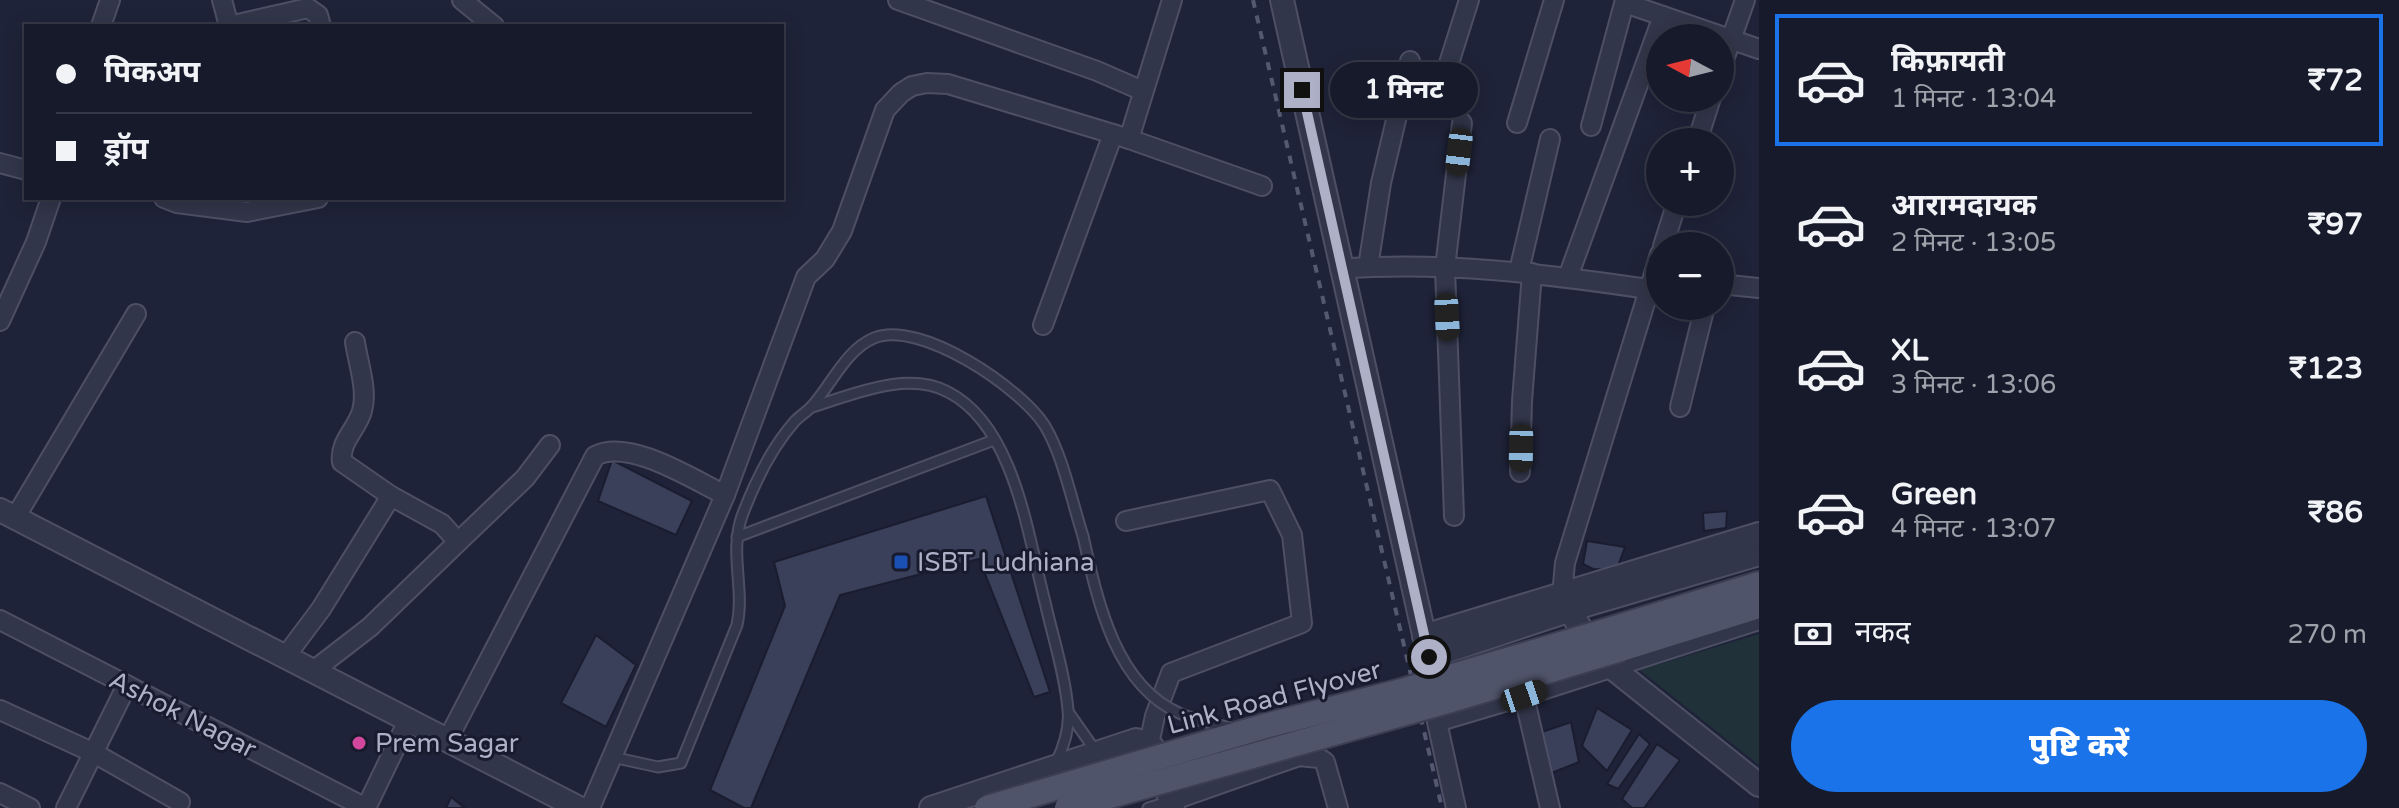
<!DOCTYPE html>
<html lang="hi">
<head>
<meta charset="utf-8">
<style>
	:root { --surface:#171a2b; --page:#242737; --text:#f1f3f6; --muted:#9ea1a9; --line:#363847; --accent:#1a73e8 }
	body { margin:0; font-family:"Varela Round","Noto Sans Devanagari",sans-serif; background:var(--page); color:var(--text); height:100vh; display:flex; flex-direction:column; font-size:30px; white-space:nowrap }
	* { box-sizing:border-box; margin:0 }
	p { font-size:26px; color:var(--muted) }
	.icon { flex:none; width:44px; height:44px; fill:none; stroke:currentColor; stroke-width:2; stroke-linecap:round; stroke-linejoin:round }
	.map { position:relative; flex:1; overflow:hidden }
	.details { display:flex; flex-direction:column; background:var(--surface); width:640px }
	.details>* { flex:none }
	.top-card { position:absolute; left:24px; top:24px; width:760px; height:176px; border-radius:0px; box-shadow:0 4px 20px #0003,0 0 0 2px var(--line); display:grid; align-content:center; height:176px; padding:0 32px; background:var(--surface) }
	.needle { width:52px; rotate:277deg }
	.buttons { position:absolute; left:1646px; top:24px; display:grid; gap:16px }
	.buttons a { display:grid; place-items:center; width:88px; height:88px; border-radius:50%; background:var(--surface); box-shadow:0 4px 20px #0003,0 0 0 2px var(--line); font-size:40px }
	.end { position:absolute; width:36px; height:36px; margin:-18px; border:10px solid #adb0c7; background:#111; box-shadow:0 0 0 4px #111 }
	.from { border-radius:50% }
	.bubble { position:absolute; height:56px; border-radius:28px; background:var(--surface); box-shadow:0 4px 20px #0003,0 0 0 2px var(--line); font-size:26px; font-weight:800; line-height:56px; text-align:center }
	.car { position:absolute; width:24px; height:48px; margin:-24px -12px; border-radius:10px; box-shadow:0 0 6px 2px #0007; background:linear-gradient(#222 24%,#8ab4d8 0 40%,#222 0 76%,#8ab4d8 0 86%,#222 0) }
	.top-card b { display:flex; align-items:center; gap:28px; height:76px; font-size:30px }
	.top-card b+b { border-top:2px solid var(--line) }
	.top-card i { width:20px; height:20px; background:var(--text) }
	ul { padding:14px 0 0; list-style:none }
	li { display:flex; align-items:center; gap:24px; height:132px; margin:0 16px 12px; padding:0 16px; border:4px solid transparent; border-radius:0px }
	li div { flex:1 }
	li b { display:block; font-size:30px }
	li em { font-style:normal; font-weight:800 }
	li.current { border-color:var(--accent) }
	li>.icon { width:72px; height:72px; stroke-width:1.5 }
	.pay { display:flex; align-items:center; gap:20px; height:88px; padding:0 32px; font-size:30px }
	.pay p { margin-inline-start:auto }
	.primary-button { display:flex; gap:16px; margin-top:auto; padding:16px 32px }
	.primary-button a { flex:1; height:92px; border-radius:48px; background:var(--accent); color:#fff; font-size:32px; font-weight:800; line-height:92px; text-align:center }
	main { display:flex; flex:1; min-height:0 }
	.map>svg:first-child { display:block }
	.green { fill:#21313a }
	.building { fill:#3a3f5a; stroke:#1a1d30; stroke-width:2 }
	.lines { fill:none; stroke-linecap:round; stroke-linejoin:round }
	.service-casing { stroke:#4d5065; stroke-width:13 }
	.minor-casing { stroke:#4d5065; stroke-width:22 }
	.tertiary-casing { stroke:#4d5065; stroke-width:26 }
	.primary-casing { stroke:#3c3f53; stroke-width:28 }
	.service { stroke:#32364a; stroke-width:9 }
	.minor { stroke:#32364a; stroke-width:18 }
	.tertiary { stroke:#32364a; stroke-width:22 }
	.primary { stroke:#50546a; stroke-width:24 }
	.rail { stroke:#545871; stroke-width:4; stroke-dasharray:8 8; stroke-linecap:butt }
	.service-bridge-casing { stroke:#4d5065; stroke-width:13; stroke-linecap:butt }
	.primary-bridge-casing { stroke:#3c3f53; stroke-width:28; stroke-linecap:butt }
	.service-bridge { stroke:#32364a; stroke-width:9 }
	.primary-bridge { stroke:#50546a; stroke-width:24 }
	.route { stroke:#adb0c7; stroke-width:10 }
	.transit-dot { fill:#1a4fb4; stroke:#181b2e; stroke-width:3 }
	.hotel-dot { fill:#d1479c; stroke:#181b2e; stroke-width:3 }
	.labels { text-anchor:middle; stroke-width:6; stroke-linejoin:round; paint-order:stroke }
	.poi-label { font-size:26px; fill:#adb0c7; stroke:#181b2e; text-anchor:start }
	.street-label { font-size:26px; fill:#adb0c7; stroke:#181b2e }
</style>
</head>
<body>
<main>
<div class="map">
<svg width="1759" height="808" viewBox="0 0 1759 808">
	<rect width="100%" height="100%" fill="#1f2339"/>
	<polygon class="green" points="1759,634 1759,765 1640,670"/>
	<g class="building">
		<polygon points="612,460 692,501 676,535 598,501"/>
		<polygon points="986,496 1050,692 1034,697 979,559 840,595 751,808 744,808 710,790 785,606 774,562"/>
		<polygon points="1727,511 1726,528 1704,531 1703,513"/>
		<polygon points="1587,541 1625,547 1618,566 1610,570 1593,569 1583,564"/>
		<polygon points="596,635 636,665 606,727 561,703"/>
		<polygon points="1597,708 1632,730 1607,771 1582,746"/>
		<polygon points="1571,722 1579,762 1549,774 1542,732"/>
		<polygon points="1639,734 1650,744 1618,789 1607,784"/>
		<polygon points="1657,744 1680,760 1644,808 1632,808 1622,799"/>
		<polygon points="451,797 465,808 446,808"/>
	</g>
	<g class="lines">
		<defs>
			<g id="service">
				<path d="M812,407C852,395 907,370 948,392C1015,426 1028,537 1045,602C1053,638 1065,674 1068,710C1070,727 1063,748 1056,763"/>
				<polyline points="737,537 994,440"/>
				<polyline points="1069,713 1097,753"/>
				<path d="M612,757L658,767L681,763L737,625C745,589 729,553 742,516C754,484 772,447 795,421C801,415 808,411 813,405C832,383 847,349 874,338C920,319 1021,388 1045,426C1063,456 1072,502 1083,536"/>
				<polyline points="1148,808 1171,801"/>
			</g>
			<g id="minor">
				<polyline points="222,0 229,26"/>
				<polyline points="462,0 494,26"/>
				<polyline points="898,0 1097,71 1143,91"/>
				<polyline points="1625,3 1759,49"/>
				<polyline points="273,16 308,8 318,15 321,26"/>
				<polyline points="101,26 110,0"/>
				<polyline points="229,26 273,16 275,26"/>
				<polyline points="1720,71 1745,0"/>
				<polyline points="1445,76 1469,0"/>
				<polyline points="1517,123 1554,0"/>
				<polyline points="1591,126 1625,0"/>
				<polyline points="1129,139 1262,186"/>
				<polyline points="1697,142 1711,98"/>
				<polyline points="0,163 26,170"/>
				<polyline points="164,198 177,203 247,212 318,198"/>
				<polyline points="1663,246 1677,202"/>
				<polyline points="1368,267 1381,183 1410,61"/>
				<path d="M1340,269C1444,261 1546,274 1648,289"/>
				<polyline points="1519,271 1550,139"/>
				<polyline points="1568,277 1663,16"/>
				<polyline points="1720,284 1759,288"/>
				<polyline points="0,321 36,242 51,198"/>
				<polyline points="1043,325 1113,134 1129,139 1172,0"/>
				<path d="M355,342C358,363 368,390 362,411C357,429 339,442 342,462L391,496"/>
				<polyline points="1680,407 1705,306"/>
				<polyline points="1520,472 1522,401 1532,273"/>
				<polyline points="1454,516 1445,268 1462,123"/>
				<polyline points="15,518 136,314"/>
				<polyline points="1126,521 1270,490 1292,535 1302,623 1171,673 1155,716 1149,744"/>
				<polyline points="458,542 525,478 550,445"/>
				<polyline points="1562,595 1565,563 1660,254"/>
				<polyline points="0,620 366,808"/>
				<polyline points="285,657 321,609 391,496 442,524 458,542 370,627 313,671"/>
				<polyline points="0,710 94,753 180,802"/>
				<path d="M447,741L595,456C629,438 692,479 725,495L806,277L825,259L842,231L885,110L901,93L912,86L927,83L948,84L1113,134"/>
				<polyline points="0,793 30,808"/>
				<polyline points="1171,801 1299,756 1319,758 1325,762 1338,808"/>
				<polyline points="66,808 127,685"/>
				<polyline points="366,808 408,721"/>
				<polyline points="590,808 725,495"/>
				<polyline points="1456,808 1437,722 1524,696"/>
				<polyline points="1550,808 1524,696 1759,620"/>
			</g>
			<g id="tertiary">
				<polyline points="1282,0 1429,657 1589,604 1759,554"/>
				<polyline points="0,510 579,808"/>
				<polyline points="1563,598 1595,654 1759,785"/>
				<polyline points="1424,636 1759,534"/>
				<polyline points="931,808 1136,740 1149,744 1153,748 1173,808"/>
			</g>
			<g id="primary">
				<polyline points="1612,629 1759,584"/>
				<polyline points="1621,649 1759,606"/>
			</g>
		</defs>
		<use href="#service" class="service-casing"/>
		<use href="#minor" class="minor-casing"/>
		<use href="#tertiary" class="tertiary-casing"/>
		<use href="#primary" class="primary-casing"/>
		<use href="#service" class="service"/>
		<use href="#minor" class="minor"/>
		<use href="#tertiary" class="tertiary"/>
		<use href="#primary" class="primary"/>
		<polyline class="rail" points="1253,0 1442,808"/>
		<defs>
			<path id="service-bridge" d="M1083,536C1097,598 1114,684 1179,713C1196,721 1215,724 1232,728"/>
			<g id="primary-bridge">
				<polyline points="987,808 1265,726 1402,691 1612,629"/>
				<polyline points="1067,808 1448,701 1621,649"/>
			</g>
		</defs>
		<use href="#service-bridge" class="service-bridge-casing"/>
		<use href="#primary-bridge" class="primary-bridge-casing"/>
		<use href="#service-bridge" class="service-bridge"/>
		<use href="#primary-bridge" class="primary-bridge"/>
	</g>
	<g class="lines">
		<polyline class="route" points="1302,90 1429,657"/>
	</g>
	<rect class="transit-dot" x="893" y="554" width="16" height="16" rx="4"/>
	<circle class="hotel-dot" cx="359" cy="743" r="8"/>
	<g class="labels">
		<g class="poi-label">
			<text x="917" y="571">ISBT Ludhiana</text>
			<text x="375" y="752">Prem Sagar</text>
		</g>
		<g class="street-label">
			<text transform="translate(1274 697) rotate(-15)" y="9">Link Road Flyover</text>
			<text transform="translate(183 714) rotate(27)" y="9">Ashok Nagar</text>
		</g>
	</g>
</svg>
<div class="buttons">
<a><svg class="needle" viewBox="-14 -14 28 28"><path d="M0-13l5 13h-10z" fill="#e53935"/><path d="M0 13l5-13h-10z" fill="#9ea1a9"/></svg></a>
<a>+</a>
<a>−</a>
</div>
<i class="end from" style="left:1429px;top:657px"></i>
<i class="end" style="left:1302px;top:90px"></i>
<div class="bubble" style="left:1330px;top:62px;width:148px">1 मिनट</div>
<i class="car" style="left:1459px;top:152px;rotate:187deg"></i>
<i class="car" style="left:1447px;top:317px;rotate:177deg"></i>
<i class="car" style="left:1521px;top:448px;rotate:181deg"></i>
<i class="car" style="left:1524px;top:696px;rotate:71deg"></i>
<div class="top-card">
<b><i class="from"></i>पिकअप</b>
<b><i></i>ड्रॉप</b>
</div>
</div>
<section class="details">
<ul>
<li class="current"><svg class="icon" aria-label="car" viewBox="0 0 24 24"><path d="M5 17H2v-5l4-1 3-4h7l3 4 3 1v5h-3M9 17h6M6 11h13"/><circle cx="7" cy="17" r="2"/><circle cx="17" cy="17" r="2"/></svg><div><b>किफ़ायती</b><p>1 मिनट · 13:04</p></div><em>₹72</em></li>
<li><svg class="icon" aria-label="car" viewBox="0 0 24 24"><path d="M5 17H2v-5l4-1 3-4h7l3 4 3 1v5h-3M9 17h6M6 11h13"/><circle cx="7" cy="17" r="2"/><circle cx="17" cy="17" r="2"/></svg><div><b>आरामदायक</b><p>2 मिनट · 13:05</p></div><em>₹97</em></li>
<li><svg class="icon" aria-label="car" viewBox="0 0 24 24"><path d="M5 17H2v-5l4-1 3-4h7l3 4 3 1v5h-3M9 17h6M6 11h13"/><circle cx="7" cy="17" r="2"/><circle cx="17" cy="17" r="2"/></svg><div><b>XL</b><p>3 मिनट · 13:06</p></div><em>₹123</em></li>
<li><svg class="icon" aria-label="car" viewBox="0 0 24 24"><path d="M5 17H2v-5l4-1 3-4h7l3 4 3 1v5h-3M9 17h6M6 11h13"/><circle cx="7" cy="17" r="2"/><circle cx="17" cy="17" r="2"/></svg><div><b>Green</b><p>4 मिनट · 13:07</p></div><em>₹86</em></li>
</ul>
<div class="pay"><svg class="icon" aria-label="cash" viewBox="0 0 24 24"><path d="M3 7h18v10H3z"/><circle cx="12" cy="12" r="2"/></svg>नकद<p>270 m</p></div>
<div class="primary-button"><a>पुष्टि करें</a></div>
</section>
</main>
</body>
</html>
